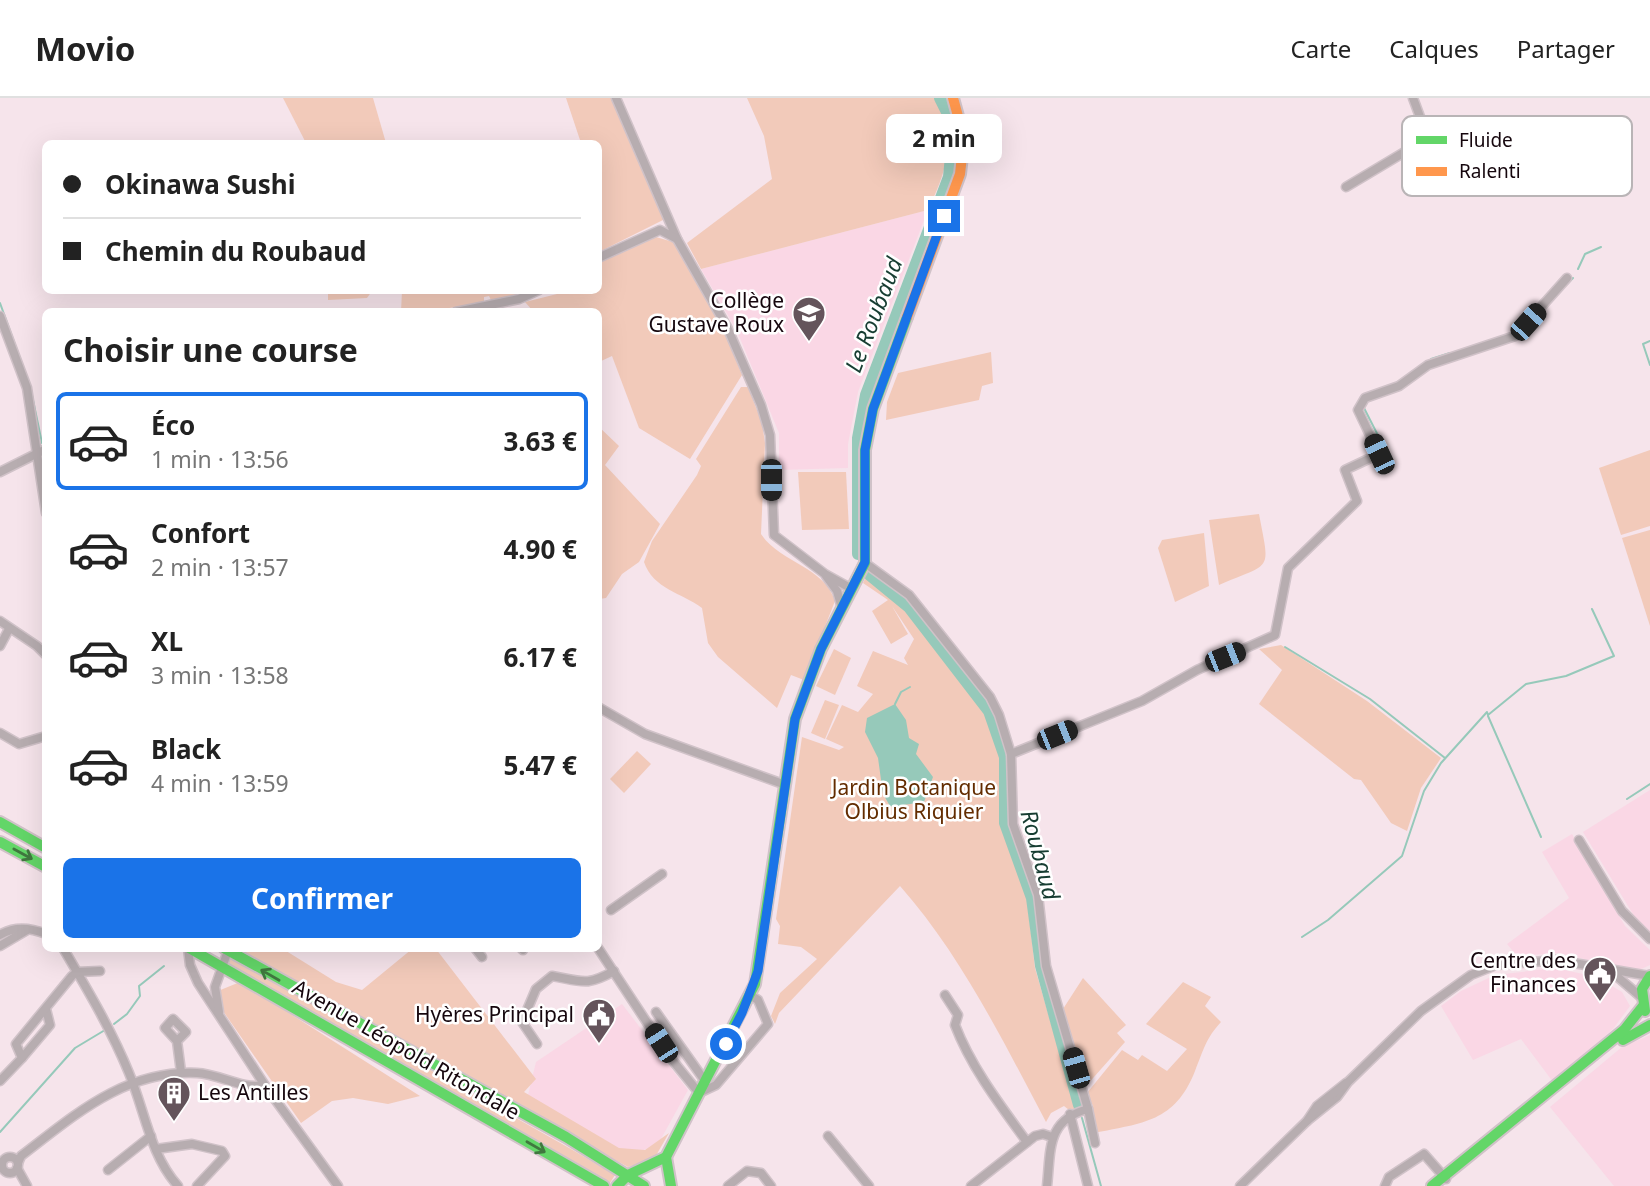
<!DOCTYPE html>
<html lang="fr">
<head>
<meta charset="utf-8">
<style>
	:root { --surface:#fff; --page:#f6f6f6; --text:#222; --muted:#767676; --line:#e0e0e0; --accent:#1a73e8 }
	body { margin:0; font-family:"Noto Sans",sans-serif; background:var(--page); color:var(--text); height:100vh; display:flex; flex-direction:column; font-size:26px; white-space:nowrap }
	* { box-sizing:border-box; margin:0 }
	p { font-size:23px; color:var(--muted) }
	.icon { flex:none; width:38px; height:38px; fill:none; stroke:currentColor; stroke-width:2; stroke-linecap:round; stroke-linejoin:round }
	.map { position:relative; flex:1; overflow:hidden }
	.sheet { position:absolute; left:42px; top:210px; width:560px; height:644px; display:flex; flex-direction:column; background:var(--surface); border-radius:10px; box-shadow:0 7px 28px #0002 }
	.sheet>* { flex:none }
	.guide { position:absolute; left:42px; top:42px; width:560px; height:154px; border-radius:10px; box-shadow:0 7px 28px #0002; display:grid; align-content:center; height:154px; padding:0 21px; background:var(--surface) }
	.end { position:absolute; width:32px; height:32px; margin:-16px; border:9px solid #1a73e8; background:#fff; box-shadow:0 0 0 4px #fff }
	.from { border-radius:50% }
	.bubble { position:absolute; height:49px; border-radius:10px; background:var(--surface); box-shadow:0 7px 28px #0002; font-size:23px; font-weight:700; line-height:49px; text-align:center }
	.car { position:absolute; width:21px; height:42px; margin:-21px -10px; border-radius:9px; box-shadow:0 0 5px 2px #0007; background:linear-gradient(#222 24%,#8ab4d8 0 40%,#222 0 76%,#8ab4d8 0 86%,#222 0) }
	.guide b { display:flex; align-items:center; gap:24px; height:66px; font-size:26px }
	.guide b+b { border-top:2px solid var(--line) }
	.guide i { width:18px; height:18px; background:var(--text) }
	ul { padding:0; list-style:none }
	li { display:flex; align-items:center; gap:21px; height:98px; margin:0 14px 10px; padding:0 7px; border:4px solid transparent; border-radius:10px }
	li div { flex:1 }
	li b { display:block; font-size:26px }
	li em { font-style:normal; font-weight:700 }
	li.selected { border-color:var(--accent) }
	li>.icon { width:63px; height:63px; stroke-width:1.5 }
	h2 { padding:0 21px; font-size:32px; line-height:84px }
	.primary-button { display:flex; gap:14px; margin-top:auto; padding:14px 21px }
	.primary-button a { flex:1; height:80px; border-radius:10px; background:var(--accent); color:#fff; font-size:28px; font-weight:700; line-height:80px; text-align:center }
	header { display:flex; align-items:center; gap:42px; box-sizing:border-box; height:98px; padding:0 35px; background:var(--surface); border-bottom:2px solid var(--line) }
	header strong { font-size:33px }
	nav { display:flex; gap:38px; margin-inline-start:auto; font-size:24px }
	.map>svg:first-child { display:block }
	.built { fill:#fad7e5 }
	.green { fill:#f2caba }
	.water { fill:#96c9ba }
	.lines { fill:none; stroke-linecap:round; stroke-linejoin:round }
	.stream { stroke:#96c9ba; stroke-width:2 }
	.river { stroke:#96c9ba; stroke-width:12 }
	.street-casing { stroke:#d0c2c8; stroke-width:11 }
	.fast-casing { stroke:#d0c2c8; stroke-width:14 }
	.slow-casing { stroke:#d0c2c8; stroke-width:14 }
	.street { stroke:#b7adb0; stroke-width:8 }
	.fast { stroke:#63d668; stroke-width:10 }
	.slow { stroke:#ff974d; stroke-width:10 }
	.oneway { stroke:#40783f }
	.route { stroke:#1a73e8; stroke-width:9 }
	.labels { text-anchor:middle; stroke-width:5; stroke-linejoin:round; paint-order:stroke }
	.poi-label { font-size:21px; fill:#15060d; stroke:#fff; text-anchor:end }
	.park-label { font-size:21px; fill:#632c00; stroke:#fff }
	.street-label { font-size:21px; fill:#15060d; stroke:#fff }
	.water-label { font-size:23px; font-style:italic; fill:#173d32; stroke:#fff }
	.key { fill:#fff; stroke:#b9b4b6; stroke-width:2 }
	.key-label { font-size:19px; fill:#15060d }
</style>
</head>
<body>
<header>
<strong>Movio</strong>
<nav><a>Carte</a><a>Calques</a><a>Partager</a></nav>
</header>
<div class="map">
<svg width="1650" height="1088" viewBox="0 0 1650 1088">
	<rect width="100%" height="100%" fill="#f6e4eb"/>
	<g class="built">
		<polygon points="928,112 858,294 848,346 848,370 779,372 779,335 737,233 701,171"/>
		<polygon points="1650,692 1650,836 1639,826 1583,734"/>
		<polygon points="1572,736 1625,828 1650,852 1650,867 1637,873 1558,855 1517,858 1507,846 1569,800 1542,754"/>
		<polygon points="1555,870 1597,879 1622,894 1630,908 1613,931 1553,984 1521,941 1473,962 1441,908 1461,893 1495,877"/>
		<polygon points="622,906 688,992 657,1048 643,1052 620,1051 528,997 536,964"/>
		<polygon points="1650,937 1650,1088 1614,1088 1550,1009 1622,949"/>
	</g>
	<g class="green">
		<polygon points="283,0 373,0 386,45 306,45"/>
		<polygon points="566,0 614,0 665,121 599,154 598,46 581,45"/>
		<path d="M747,0H937C957,41 947,72 928,112L701,171L687,145L772,81L764,38Z"/>
		<polygon points="656,139 673,144 722,228 742,277 690,361 639,330 612,258 599,264 598,214 533,213 525,204 569,193 598,192 599,165"/>
		<polygon points="328,193 328,192 372,193 367,200 328,202"/>
		<polygon points="402,193 527,193 492,204 489,198 484,199 484,205 428,213 401,214"/>
		<polygon points="991,254 993,285 982,288 979,302 886,322 887,304 898,275"/>
		<path d="M741,289H748L762,325L765,345L761,436C780,465 824,468 835,503L804,582L791,577L777,610L718,559L708,545L702,510C682,495 653,491 644,464L652,443L697,377L701,368L696,361Z"/>
		<polygon points="598,328 619,348 605,367 660,426 639,464 622,476 606,500 599,501"/>
		<polygon points="1650,352 1650,428 1621,437 1599,370"/>
		<polygon points="798,374 846,374 849,431 802,432"/>
		<path d="M1259,416C1270,475 1273,464 1219,487L1209,422Z"/>
		<polygon points="1650,432 1650,528 1622,440"/>
		<polygon points="1204,435 1209,488 1175,504 1158,450 1162,442"/>
		<path d="M866,479L903,509L982,609L999,658L1004,737L1027,801L1035,870L1076,1012H1069L1064,1008L1051,1015L1046,1024C1003,943 961,857 900,788L779,915L775,926L771,918L780,895L817,861L801,849L778,846L780,828L776,821L802,639L839,652L844,649L826,641L842,607L858,614L873,596L857,588L873,553L908,567L904,560L914,541L892,508L908,536L891,546L872,513L888,502L863,485Z"/>
		<polygon points="1281,547 1367,603 1441,660 1421,690 1407,733 1391,725 1361,682 1354,681 1259,606 1282,572 1259,551"/>
		<polygon points="834,551 851,560 835,597 816,588"/>
		<polygon points="825,602 839,607 825,641 811,635"/>
		<polygon points="637,653 651,666 624,695 610,681"/>
		<polygon points="232,851 283,851 336,884 362,892 412,851 436,851 536,981 524,994 619,1050 645,1052 669,1035 654,1061 628,1069"/>
		<polygon points="231,860 571,1051 615,1077 610,1085 228,868"/>
		<polygon points="1083,880 1126,927 1117,935 1125,944 1086,988 1063,911"/>
		<polygon points="240,884 420,998 388,1006 353,1000 332,1003 301,1025 223,913 218,893"/>
		<path d="M1183,884L1211,899L1205,908L1221,924C1206,940 1203,953 1195,973C1175,1024 1143,1025 1094,1035L1093,1008L1087,995L1122,952L1138,962L1142,957L1167,973L1187,951L1146,926Z"/>
	</g>
	<polygon class="water" points="895,606 906,622 909,640 919,646 916,656 933,679 924,704 903,707 899,711 890,708 883,696 878,660 865,634 867,620"/>
	<g class="lines">
		<g class="stream">
			<polyline points="1578,171 1585,156 1601,149"/>
			<polyline points="1567,186 1573,180"/>
			<polyline points="0,205 22,266"/>
			<polyline points="1650,243 1643,246 1650,267"/>
			<polyline points="1431,261 1450,255"/>
			<polyline points="30,288 42,345"/>
			<polyline points="1364,310 1389,359"/>
			<polyline points="44,359 46,380"/>
			<polyline points="1285,549 1370,601 1445,660"/>
			<polyline points="895,606 901,594 910,589"/>
			<polyline points="1488,618 1541,739"/>
			<polyline points="1627,701 1650,686"/>
			<polyline points="900,711 900,718"/>
			<polyline points="1302,839 1328,822 1402,758 1424,693 1441,665 1487,614 1488,617 1526,586 1566,578 1614,558 1592,511"/>
			<polyline points="114,926 127,916 140,898 139,888 164,868"/>
			<polyline points="1082,1020 1101,1088"/>
			<polyline points="0,1034 75,950 105,932"/>
		</g>
		<g class="river">
			<polyline points="858,456 858,340 866,297 949,79 953,37 951,22 940,0"/>
			<polyline points="870,477 909,509 989,613 1005,659 1005,725 1032,800 1041,868 1079,1007"/>
		</g>
		<defs>
			<g id="street">
				<polyline points="616,0 677,141"/>
				<polyline points="1346,89 1423,43 1426,35 1413,0"/>
				<polyline points="598,160 660,132 677,141 727,229 761,307 770,337 774,437 825,476 852,491"/>
				<polyline points="456,214 519,201 539,192"/>
				<polyline points="0,218 27,290 46,415"/>
				<polyline points="0,374 46,351"/>
				<polyline points="865,465 909,497 990,599 999,617 1011,656 1013,726 1038,797 1046,868 1088,1011 1095,1045"/>
				<polyline points="826,478 837,493 842,510"/>
				<polyline points="0,523 37,548 46,557"/>
				<polyline points="0,548 9,531"/>
				<polyline points="598,609 645,636 783,686"/>
				<polyline points="0,635 19,646 46,638"/>
				<polyline points="1011,656 1142,603 1197,572 1275,537 1288,470 1357,403 1345,372 1379,356 1358,312 1365,300 1399,288 1428,267 1515,238 1567,180"/>
				<polyline points="1579,742 1622,813 1650,841"/>
				<polyline points="611,812 662,776"/>
				<path d="M0,837C14,828 31,830 46,836"/>
				<polyline points="0,848 27,832"/>
				<path d="M63,850C87,891 111,931 129,975C145,1013 150,1057 178,1088"/>
				<polyline points="188,850 190,867 198,885 266,989 338,1088"/>
				<polyline points="475,850 482,859"/>
				<polyline points="521,850 523,852"/>
				<polyline points="598,850 669,958 699,995 716,987 768,926 758,902 750,897"/>
				<polyline points="1613,875 1641,899"/>
				<path d="M945,897L958,917L955,927C971,969 1000,1007 1027,1044"/>
				<polyline points="219,914 215,889 229,850"/>
				<polyline points="656,914 705,983"/>
				<polyline points="177,943 165,930 173,921 186,934 177,943 181,974"/>
				<path d="M537,946L522,924L536,891L552,878C581,883 586,889 614,873"/>
				<polyline points="22,960 50,927 46,911"/>
				<polyline points="0,983 22,960 16,946 72,878 77,874 100,873"/>
				<polyline points="1070,1016 1088,1088"/>
				<polyline points="1307,1023 1337,999 1348,984 1421,913 1471,877 1496,867 1556,862 1650,878"/>
				<polyline points="828,1038 869,1088"/>
				<polyline points="156,1051 192,1046 222,1053 225,1058 197,1088"/>
				<circle cx="10" cy="1067" r="8"/>
				<path d="M18,1065L21,1058C75,1017 124,972 197,975C220,976 242,992 264,987"/>
				<polyline points="17,1070 27,1088"/>
				<polyline points="108,1072 151,1038"/>
				<polyline points="728,1088 747,1073 761,1075 771,1088"/>
				<polyline points="971,1088 1035,1038 1043,1036 1052,1039"/>
				<path d="M1047,1088C1051,1052 1046,1022 1088,1011"/>
				<polyline points="1240,1088 1307,1023 1317,1008 1346,985"/>
				<polyline points="1385,1088 1389,1079 1424,1056 1446,1081"/>
			</g>
			<g id="fast">
				<polyline points="0,724 46,750"/>
				<polyline points="0,744 46,769"/>
				<polyline points="189,850 604,1088"/>
				<polyline points="224,850 566,1039 644,1088"/>
				<polyline points="1645,913 1642,891 1650,878"/>
				<polyline points="1623,942 1650,927"/>
				<polyline points="666,1059 671,1088"/>
				<polyline points="617,1088 628,1077 666,1059 755,886 795,621 821,551 865,465 865,352 873,311 907,219"/>
				<polyline points="1432,1088 1624,932 1643,908"/>
			</g>
			<polyline id="slow" points="907,219 960,76 964,40 953,0"/>
		</defs>
		<use href="#street" class="street-casing"/>
		<use href="#fast" class="fast-casing"/>
		<use href="#slow" class="slow-casing"/>
		<use href="#street" class="street"/>
		<use href="#fast" class="fast"/>
		<use href="#slow" class="slow"/>
	</g>
	<defs><path id="oneway-shaft" d="M-6 0H5M1.5-3L5.5 0L1.5 3" fill="none" stroke-width="1.6" stroke-linecap="round" stroke-linejoin="round" transform="scale(1.75)"/></defs>
	<g class="oneway">
		<use href="#oneway-shaft" transform="translate(23 756) rotate(29)"/>
		<use href="#oneway-shaft" transform="translate(270 877) rotate(-150)"/>
		<use href="#oneway-shaft" transform="translate(536 1049) rotate(30)"/>
	</g>
	<g class="lines">
		<polyline class="route" points="726,946 742,915 758,873 795,621 821,551 865,464 865,352 873,311 944,118"/>
	</g>
	<defs>
		<symbol id="school-pin" viewBox="-11 -11 22 30"><path d="M0 17L-7.5 6A9.5 9.5 0 1 1 7.5 6Z" fill="#64545b" stroke="#fff"/><path d="M0-5L7-2L0 1L-7-2ZM-4 1L0 2.5L4 1V4Q0 6-4 4Z" fill="#fff"/></symbol>
		<symbol id="civic-pin" viewBox="-11 -11 22 30"><path d="M0 17L-7.5 6A9.5 9.5 0 1 1 7.5 6Z" fill="#64545b" stroke="#fff"/><path d="M-.6-6.5H3V-4.5H.6V-3L4-1V1h2V6H-6V1h2V-1L-.6-3ZM-1.2 2.5V6h2.4V2.5Z" fill="#fff"/></symbol>
		<symbol id="building-pin" viewBox="-11 -11 22 30"><path d="M0 17L-7.5 6A9.5 9.5 0 1 1 7.5 6Z" fill="#64545b" stroke="#fff"/><path d="M-4-6H4V6H1V3H-1V6H-4ZM-2.5-4.3h1.7v1.8h-1.7ZM.8-4.3h1.7v1.8H.8ZM-2.5-1h1.7V.8h-1.7ZM.8-1h1.7V.8H.8Z" fill="#fff"/></symbol>
	</defs>
	<g fill-rule="evenodd">
		<use href="#school-pin" x="790" y="196" width="38" height="52"/>
		<use href="#civic-pin" x="1581" y="856" width="38" height="52"/>
		<use href="#civic-pin" x="580" y="898" width="38" height="52"/>
		<use href="#building-pin" x="155" y="976" width="38" height="52"/>
	</g>
	<g class="labels">
		<g class="poi-label">
			<text x="784" y="210">Collège<tspan x="784" dy="24">Gustave Roux</tspan></text>
			<text x="1576" y="870">Centre des<tspan x="1576" dy="24">Finances</tspan></text>
			<text x="574" y="924">Hyères Principal</text>
			<text x="198" y="1002" text-anchor="start">Les Antilles</text>
		</g>
		<g class="park-label">
			<text x="914" y="697">Jardin Botanique<tspan x="914" dy="24">Olbius Riquier</tspan></text>
		</g>
		<g class="street-label">
			<text transform="translate(406 952) rotate(30)" y="7">Avenue Léopold Ritondale</text>
		</g>
		<g class="water-label">
			<text transform="translate(874 217) rotate(-69)" y="8">Le Roubaud</text>
			<text transform="translate(1040 757) rotate(75)" y="8">Roubaud</text>
		</g>
	</g>
	<rect x="1402" y="18" width="230" height="80" rx="10" class="key"/>
	<rect x="1416" y="38" width="31" height="8" fill="#63d668"/>
	<rect x="1416" y="69" width="31" height="9" fill="#ff974d"/>
	<g class="key-label">
		<text x="1459" y="49">Fluide</text>
		<text x="1459" y="80">Ralenti</text>
	</g>
</svg>
<i class="end from" style="left:726px;top:946px"></i>
<i class="end" style="left:944px;top:118px"></i>
<div class="bubble" style="left:886px;top:16px;width:116px">2 min</div>
<i class="car" style="left:1528px;top:224px;rotate:42deg"></i>
<i class="car" style="left:1379px;top:356px;rotate:335deg"></i>
<i class="car" style="left:771px;top:382px;rotate:180deg"></i>
<i class="car" style="left:1225px;top:559px;rotate:68deg"></i>
<i class="car" style="left:1057px;top:637px;rotate:68deg"></i>
<i class="car" style="left:661px;top:945px;rotate:327deg"></i>
<i class="car" style="left:1076px;top:970px;rotate:344deg"></i>
<div class="guide">
<b><i class="from"></i>Okinawa Sushi</b>
<b><i></i>Chemin du Roubaud</b>
</div>
<section class="sheet">
<h2>Choisir une course</h2>
<ul>
<li class="selected"><svg class="icon" aria-label="car" viewBox="0 0 24 24"><path d="M5 17H2v-5l4-1 3-4h7l3 4 3 1v5h-3M9 17h6M6 11h13"/><circle cx="7" cy="17" r="2"/><circle cx="17" cy="17" r="2"/></svg><div><b>Éco</b><p>1 min · 13:56</p></div><em>3.63 €</em></li>
<li><svg class="icon" aria-label="car" viewBox="0 0 24 24"><path d="M5 17H2v-5l4-1 3-4h7l3 4 3 1v5h-3M9 17h6M6 11h13"/><circle cx="7" cy="17" r="2"/><circle cx="17" cy="17" r="2"/></svg><div><b>Confort</b><p>2 min · 13:57</p></div><em>4.90 €</em></li>
<li><svg class="icon" aria-label="car" viewBox="0 0 24 24"><path d="M5 17H2v-5l4-1 3-4h7l3 4 3 1v5h-3M9 17h6M6 11h13"/><circle cx="7" cy="17" r="2"/><circle cx="17" cy="17" r="2"/></svg><div><b>XL</b><p>3 min · 13:58</p></div><em>6.17 €</em></li>
<li><svg class="icon" aria-label="car" viewBox="0 0 24 24"><path d="M5 17H2v-5l4-1 3-4h7l3 4 3 1v5h-3M9 17h6M6 11h13"/><circle cx="7" cy="17" r="2"/><circle cx="17" cy="17" r="2"/></svg><div><b>Black</b><p>4 min · 13:59</p></div><em>5.47 €</em></li>
</ul>
<div class="primary-button"><a>Confirmer</a></div>
</section>
</div>
</body>
</html>
